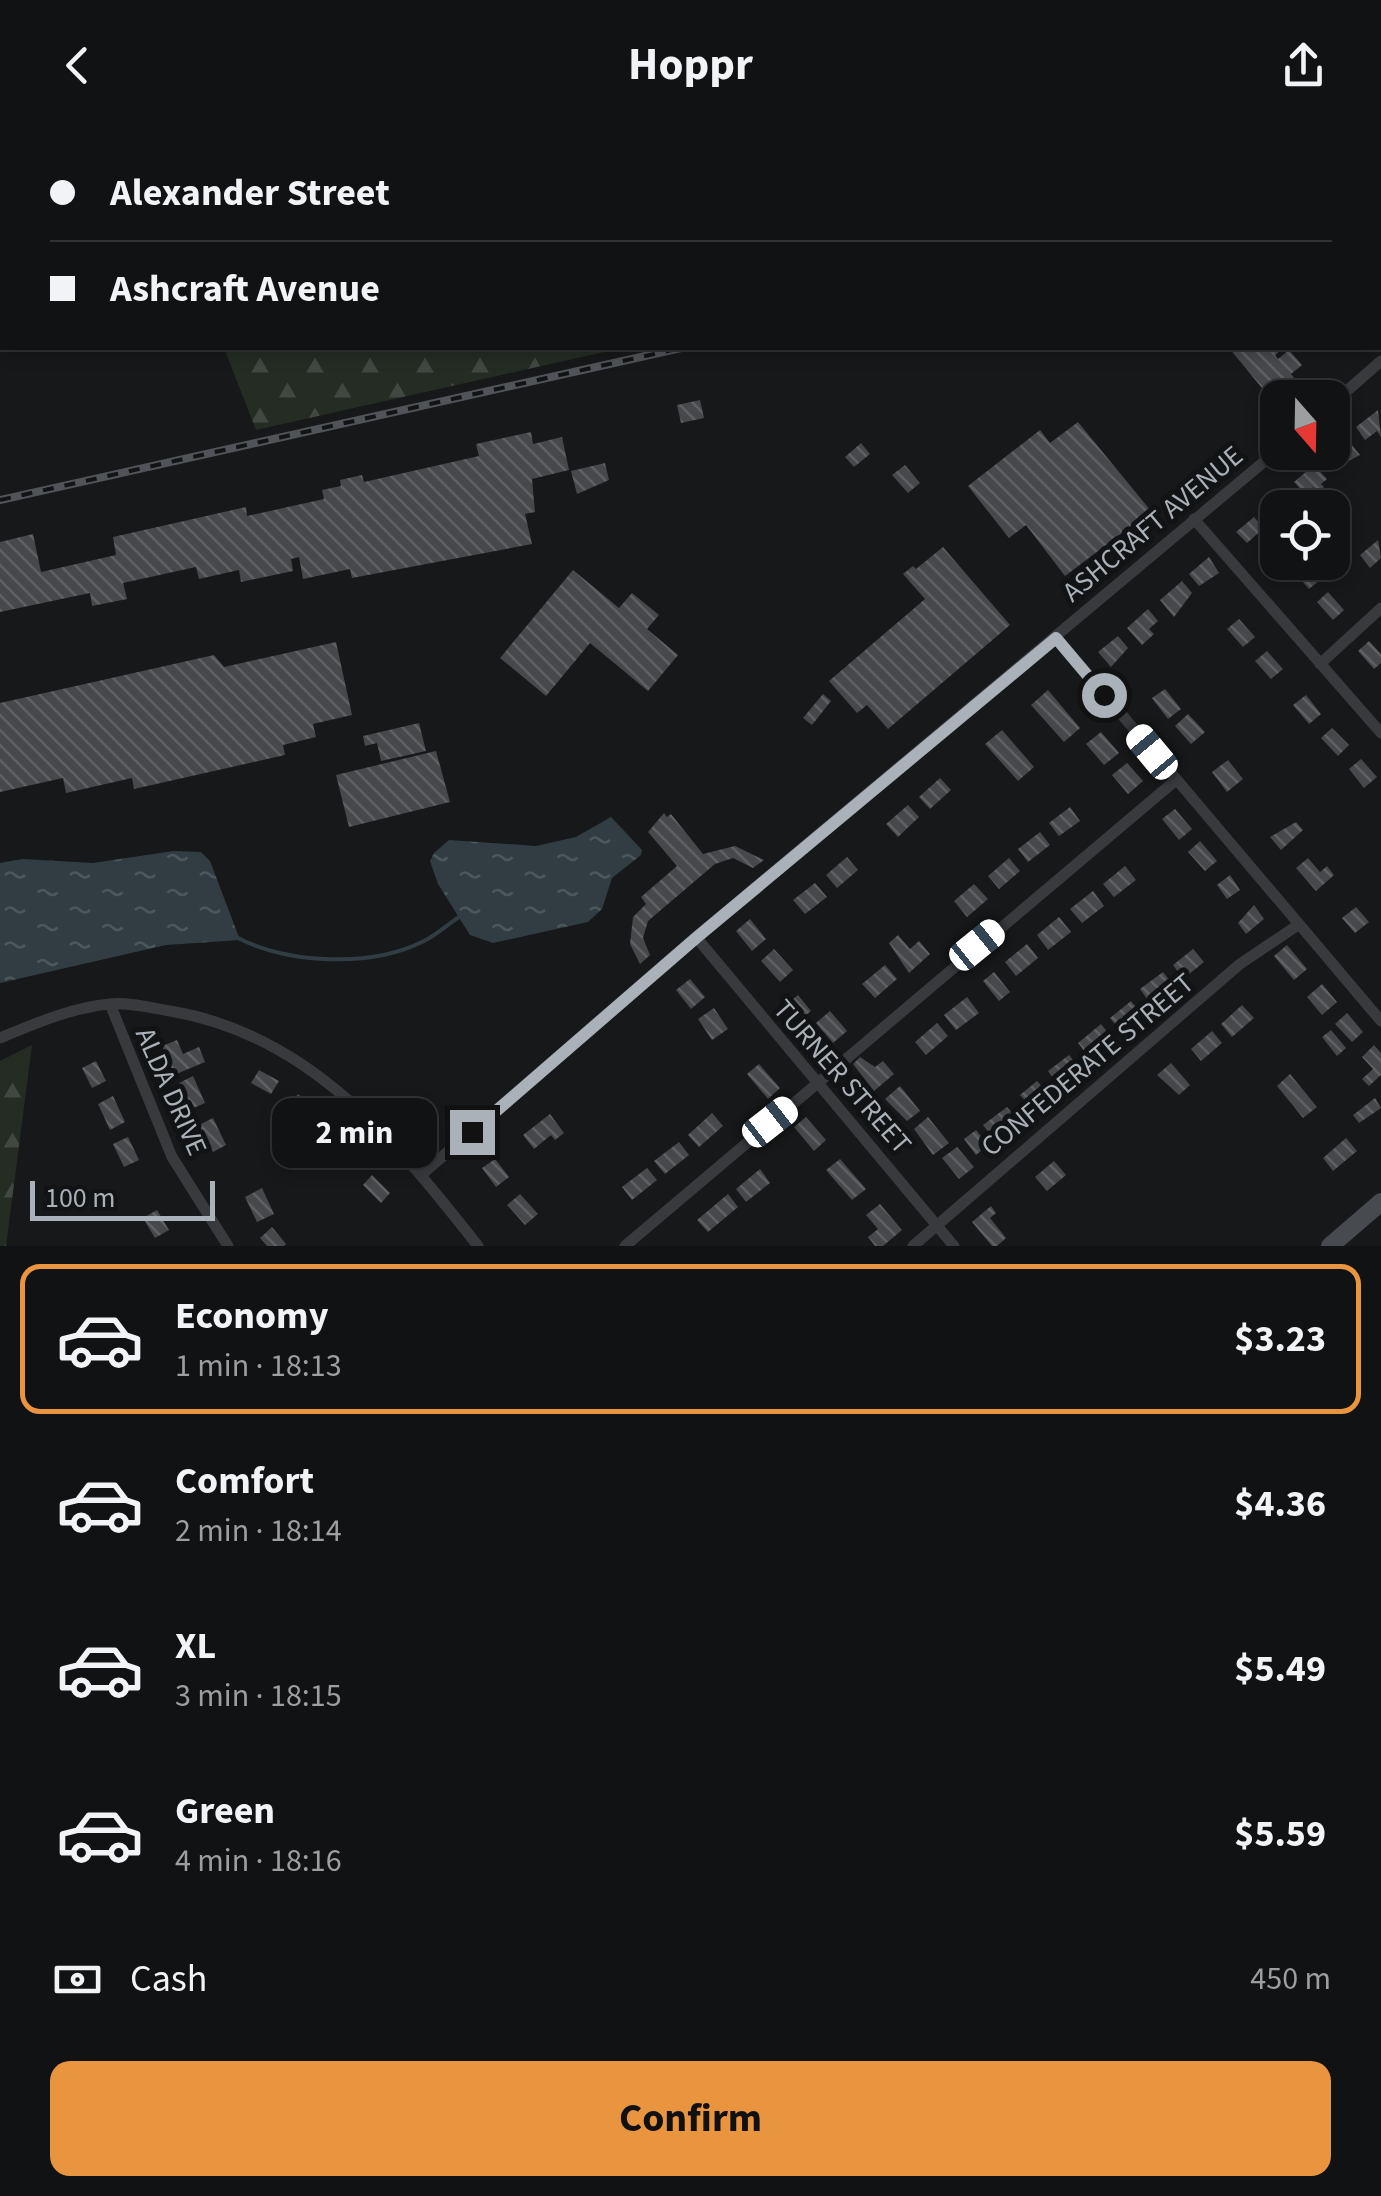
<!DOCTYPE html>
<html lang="en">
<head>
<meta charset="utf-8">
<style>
	:root { --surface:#111213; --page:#1a1b1c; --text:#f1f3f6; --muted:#9c9ea0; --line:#303233; --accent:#e9953f }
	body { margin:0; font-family:"Source Sans 3",sans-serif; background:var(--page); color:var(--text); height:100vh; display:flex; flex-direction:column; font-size:38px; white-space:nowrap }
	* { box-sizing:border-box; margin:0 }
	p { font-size:32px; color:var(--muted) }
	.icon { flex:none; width:55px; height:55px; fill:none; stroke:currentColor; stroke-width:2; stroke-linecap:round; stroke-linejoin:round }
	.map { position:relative; height:1116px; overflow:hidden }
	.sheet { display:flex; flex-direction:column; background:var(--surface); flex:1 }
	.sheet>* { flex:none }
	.guide { position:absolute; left:0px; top:0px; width:1382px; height:220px; box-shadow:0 5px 15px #0003,0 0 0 2px var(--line); display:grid; align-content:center; height:220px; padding:0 50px; background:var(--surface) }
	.needle { width:65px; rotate:160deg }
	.controls { position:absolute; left:1260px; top:250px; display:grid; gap:20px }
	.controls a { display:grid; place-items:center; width:90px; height:90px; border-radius:20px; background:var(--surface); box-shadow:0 5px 15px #0003,0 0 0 2px var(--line); font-size:50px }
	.scale { position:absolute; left:30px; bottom:25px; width:185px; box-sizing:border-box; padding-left:10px; border:5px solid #aab1b8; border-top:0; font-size:28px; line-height:35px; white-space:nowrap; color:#aab1b8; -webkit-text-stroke:8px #121314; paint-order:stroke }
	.end { position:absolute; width:45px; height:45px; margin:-22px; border:12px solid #aab1b8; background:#111; box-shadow:0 0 0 5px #111 }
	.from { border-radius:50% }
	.bubble { position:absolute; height:70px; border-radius:20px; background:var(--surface); box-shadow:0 5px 15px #0003,0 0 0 2px var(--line); font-size:32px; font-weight:700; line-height:70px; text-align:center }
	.car { position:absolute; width:30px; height:60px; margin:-30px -15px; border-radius:12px; box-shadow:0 0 8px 2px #0007; background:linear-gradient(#fff 24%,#345 0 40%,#fff 0 76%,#345 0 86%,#fff 0) }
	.guide b { display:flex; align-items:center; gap:35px; height:95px; font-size:38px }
	.guide b+b { border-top:2px solid var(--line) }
	.guide i { width:25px; height:25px; background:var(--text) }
	ul { padding:18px 0 0; list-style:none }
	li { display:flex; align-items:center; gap:30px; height:150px; margin:0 20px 15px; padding:0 30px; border:5px solid transparent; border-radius:20px }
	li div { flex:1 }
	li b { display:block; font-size:38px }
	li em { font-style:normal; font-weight:700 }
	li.selected { border-color:var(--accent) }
	li>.icon { width:90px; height:90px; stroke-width:1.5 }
	.pay { display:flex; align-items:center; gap:25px; height:110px; padding:0 50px; font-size:38px }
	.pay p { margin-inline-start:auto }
	.primary-button { display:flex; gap:20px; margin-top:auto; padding:20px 50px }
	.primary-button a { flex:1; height:115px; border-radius:20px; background:var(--accent); color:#111; font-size:40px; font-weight:700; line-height:115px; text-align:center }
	header { display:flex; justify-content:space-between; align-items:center; height:130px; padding:0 50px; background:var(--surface); font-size:45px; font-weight:700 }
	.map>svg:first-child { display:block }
	.forest { fill:url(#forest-firs) }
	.water { fill:url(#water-ripples) }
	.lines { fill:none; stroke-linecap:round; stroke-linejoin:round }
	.stream { stroke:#313d42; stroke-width:4 }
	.building { fill:url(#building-back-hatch) }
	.street { stroke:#393a3e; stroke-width:11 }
	.secondary { stroke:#474a4e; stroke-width:18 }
	.rail-casing { stroke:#505357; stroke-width:8 }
	.rail { stroke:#121314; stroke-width:4; stroke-dasharray:11; stroke-linecap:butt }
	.route { stroke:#aab1b8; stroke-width:12 }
	.labels { text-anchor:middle; stroke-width:10; stroke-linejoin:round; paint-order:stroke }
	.street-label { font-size:28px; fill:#aab1b8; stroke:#121314 }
</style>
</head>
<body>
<header><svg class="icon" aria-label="back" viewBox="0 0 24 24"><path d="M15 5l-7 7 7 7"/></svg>Hoppr<svg class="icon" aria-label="share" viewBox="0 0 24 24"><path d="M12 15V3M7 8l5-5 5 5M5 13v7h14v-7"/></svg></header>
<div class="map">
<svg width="1381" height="1116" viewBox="0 0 1381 1116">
	<defs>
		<pattern id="forest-firs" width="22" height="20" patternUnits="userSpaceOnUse" patternTransform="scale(2.5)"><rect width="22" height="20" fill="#242c24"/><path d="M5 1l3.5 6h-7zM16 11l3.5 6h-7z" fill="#414842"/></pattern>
		<pattern id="water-ripples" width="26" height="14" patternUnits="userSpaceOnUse" patternTransform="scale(2.5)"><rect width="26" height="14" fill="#313d42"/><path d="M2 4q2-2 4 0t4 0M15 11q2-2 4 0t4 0" fill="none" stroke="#4c575b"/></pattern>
		<pattern id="building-back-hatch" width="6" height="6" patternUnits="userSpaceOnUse" patternTransform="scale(2.5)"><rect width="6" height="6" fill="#46484c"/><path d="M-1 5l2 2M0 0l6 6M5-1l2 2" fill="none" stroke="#5e6064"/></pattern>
	</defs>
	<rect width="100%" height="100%" fill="#171819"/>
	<g class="forest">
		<polygon points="638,0 1196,0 1198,2 636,2"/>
		<polygon points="224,218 622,218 256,300"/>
		<polygon points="32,915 6,1116 0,1116 0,931"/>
	</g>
	<g class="water">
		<polygon points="611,687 642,720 641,725 612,748 602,779 588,792 493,813 470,805 438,754 430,731 434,723 449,710 536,716 576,707"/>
		<polygon points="173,721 201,722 210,731 240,810 166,815 0,853 0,733 22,729 93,733"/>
	</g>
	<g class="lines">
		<g class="stream">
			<polyline points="163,2 168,0"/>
			<polyline points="0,96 2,95"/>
			<path d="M236,807C288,834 371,838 424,811C438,804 449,793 462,785"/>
		</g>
	</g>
	<g class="building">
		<polygon points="1229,218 1284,218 1275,225 1278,229 1289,220 1302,235 1291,244 1299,254 1275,274"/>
		<polygon points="700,270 704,288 681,293 677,275"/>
		<polygon points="1378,280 1381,307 1377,301 1365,310 1356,297"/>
		<polygon points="1078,292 1151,381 1065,446 1026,395 1009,408 968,356 1040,300 1050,313"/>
		<polygon points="531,302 533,314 562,307 569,340 532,349 535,382 525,384 532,414 352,448 350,439 303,449 299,427 291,429 293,441 241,452 239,440 199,449 196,437 123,453 127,469 92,476 90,463 0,482 0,412 33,404 41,442 116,425 113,407 246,377 247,386 324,369 322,360 341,356 340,350 362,345 364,352 479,326 476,314"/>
		<polygon points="1346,308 1360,325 1335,338 1325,325"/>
		<polygon points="861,313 870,324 854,337 845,327"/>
		<polygon points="605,333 609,350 577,364 571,341"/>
		<polygon points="905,335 920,353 908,363 892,345"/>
		<polygon points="1314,335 1327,349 1321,354 1324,357 1318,363 1313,357 1305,364 1294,352"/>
		<polygon points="1283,361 1296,378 1278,378 1272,391 1262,378"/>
		<polygon points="1254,387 1264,398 1247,413 1236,402"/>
		<polygon points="1378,410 1381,428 1370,438 1360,425"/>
		<polygon points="943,417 1010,495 888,599 867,575 857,583 829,551 925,469 903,444 913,436 916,439"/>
		<polygon points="1209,427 1219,443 1199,456 1189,444"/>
		<polygon points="1305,432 1320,450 1309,459 1293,441"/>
		<polygon points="573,440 619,478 632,463 659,485 647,499 678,525 648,561 590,513 546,566 500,528"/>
		<polygon points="1182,451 1192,463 1174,487 1160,470"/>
		<polygon points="1328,462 1344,480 1333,490 1317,472"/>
		<polygon points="1148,479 1158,491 1149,499 1154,504 1142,515 1127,498"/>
		<polygon points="1239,489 1255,507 1243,517 1227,499"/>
		<polygon points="1118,506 1128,518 1111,537 1098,522"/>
		<polygon points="1369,511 1381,524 1381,533 1374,539 1358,521"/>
		<polygon points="336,512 352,585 313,594 316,607 283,615 285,625 134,659 132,648 66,663 63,648 0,662 0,573 214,525 224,537"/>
		<polygon points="1267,521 1283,539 1271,549 1255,531"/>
		<polygon points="1165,559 1181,579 1168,589 1152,568"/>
		<polygon points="1048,560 1080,598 1064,612 1031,575"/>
		<polygon points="823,564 831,571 812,595 803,588"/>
		<polygon points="1306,565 1321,584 1309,594 1293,575"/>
		<polygon points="1188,584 1205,602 1191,614 1175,596"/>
		<polygon points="419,593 426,621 381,631 377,613 365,616 363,606"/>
		<polygon points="1332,598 1349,615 1338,626 1321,608"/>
		<polygon points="1002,600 1034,637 1018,651 985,614"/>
		<polygon points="1101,602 1119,623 1104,635 1086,614"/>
		<polygon points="436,621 450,672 349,697 336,645"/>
		<polygon points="1361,629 1377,647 1364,658 1349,639"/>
		<polygon points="1228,630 1243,649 1227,662 1212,642"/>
		<polygon points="1127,633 1143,651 1128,664 1112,645"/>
		<polygon points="940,648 951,660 930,679 919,667"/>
		<polygon points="908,675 919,687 898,707 886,694"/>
		<polygon points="1070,677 1080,691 1059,706 1049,693"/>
		<polygon points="1175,679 1192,699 1179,710 1162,689"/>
		<polygon points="664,683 667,687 671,684 703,724 735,716 764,730 753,738 733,728 715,734 648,791 643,808 650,825 640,834 630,814 633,787 646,774 641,767 677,736 648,702"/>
		<polygon points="1296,692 1303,700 1281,720 1270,707"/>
		<polygon points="1040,702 1050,715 1028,732 1018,719"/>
		<polygon points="1200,711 1217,731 1205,741 1188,722"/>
		<polygon points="847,727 858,740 837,758 826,745"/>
		<polygon points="1009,728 1020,741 999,759 988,746"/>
		<polygon points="1308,728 1320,742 1327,736 1334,745 1316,761 1296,738"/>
		<polygon points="1125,736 1136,750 1114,767 1103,754"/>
		<polygon points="1230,745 1240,760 1227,769 1217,755"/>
		<polygon points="815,753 827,767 805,784 793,770"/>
		<polygon points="974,754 988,769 967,787 954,771"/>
		<polygon points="1093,761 1104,776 1082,793 1070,779"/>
		<polygon points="1254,775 1264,789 1246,804 1238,793"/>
		<polygon points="1356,777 1369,792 1355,803 1342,788"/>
		<polygon points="1059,787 1071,802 1048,820 1037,805"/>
		<polygon points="750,789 766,809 752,821 736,801"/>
		<polygon points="898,805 910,819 919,811 930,824 909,843 889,813"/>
		<polygon points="1027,814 1038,828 1016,846 1005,832"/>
		<polygon points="1287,815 1307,839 1294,850 1274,826"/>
		<polygon points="774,819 793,840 780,852 761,831"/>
		<polygon points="1193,819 1204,832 1183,849 1173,835"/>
		<polygon points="885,835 897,849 875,868 862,854"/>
		<polygon points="994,842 1010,862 999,871 983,851"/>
		<polygon points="1163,842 1174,856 1150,873 1140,859"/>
		<polygon points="690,849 705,867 691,879 676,860"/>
		<polygon points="1322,854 1337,872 1322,885 1307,867"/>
		<polygon points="798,865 811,881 801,889 788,873"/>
		<polygon points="967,867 979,883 956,900 944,885"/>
		<polygon points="1131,871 1141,883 1120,900 1110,888"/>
		<polygon points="1242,875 1254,888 1232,907 1221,894"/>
		<polygon points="714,878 728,899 712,910 698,889"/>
		<polygon points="830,881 847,901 833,913 816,893"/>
		<polygon points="1347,883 1363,902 1352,912 1335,894"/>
		<polygon points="937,893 948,906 926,925 915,912"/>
		<polygon points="1101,894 1112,908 1089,927 1078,913"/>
		<polygon points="1331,900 1346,918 1337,926 1322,907"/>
		<polygon points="1212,901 1222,913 1201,931 1191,919"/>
		<polygon points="177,910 183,924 199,917 205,932 174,945 162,916"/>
		<polygon points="1374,915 1381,923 1381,945 1369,956 1362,949 1373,939 1362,927"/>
		<polygon points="1069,925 1078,936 1057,953 1048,941"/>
		<polygon points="860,927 875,937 883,931 894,944 874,961 853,934"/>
		<polygon points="96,931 106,951 92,958 82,938"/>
		<polygon points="1171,933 1190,955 1179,965 1157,945"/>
		<polygon points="759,934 780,958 768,969 747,944"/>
		<polygon points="259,940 279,951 271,964 251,953"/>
		<polygon points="1290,944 1317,977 1303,988 1277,956"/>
		<polygon points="193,946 205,973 191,979 179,953"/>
		<polygon points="1037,951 1048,963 1031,977 1020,965"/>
		<polygon points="900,956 920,981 907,991 885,969"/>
		<polygon points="298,964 317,979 304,997 296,991 300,985 288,976"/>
		<polygon points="113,966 125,992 110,1000 98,974"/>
		<polygon points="1375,968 1381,978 1359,993 1353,985"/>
		<polygon points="411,971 426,985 417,995 401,981"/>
		<polygon points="1007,977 1017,989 1014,995 993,1008 983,995"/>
		<polygon points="712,983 723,996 699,1017 688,1005"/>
		<polygon points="550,984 564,1003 555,1010 551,1005 534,1019 523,1005"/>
		<polygon points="806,987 826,1010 814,1021 794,997"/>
		<polygon points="928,987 949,1013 933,1025 914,999"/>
		<polygon points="213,988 226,1015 213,1022 199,995"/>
		<polygon points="336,995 352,1012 340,1022 325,1006"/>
		<polygon points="976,1000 988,1015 976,1025 964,1009"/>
		<polygon points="128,1007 139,1030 124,1037 113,1014"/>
		<polygon points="1346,1008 1357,1021 1333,1041 1323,1028"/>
		<polygon points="679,1012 689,1025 665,1044 654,1031"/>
		<polygon points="957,1017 974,1037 959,1049 942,1028"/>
		<polygon points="495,1029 509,1047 496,1057 482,1038"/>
		<polygon points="840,1029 866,1059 852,1070 826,1040"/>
		<polygon points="1054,1031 1066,1045 1047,1061 1035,1047"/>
		<polygon points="647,1038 657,1050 632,1070 622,1057"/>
		<polygon points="760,1039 770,1053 746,1072 736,1059"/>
		<polygon points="372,1045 390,1063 381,1073 363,1055"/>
		<polygon points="262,1058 274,1084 257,1092 245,1067"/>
		<polygon points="520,1064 538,1084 525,1095 507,1075"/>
		<polygon points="728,1064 738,1077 708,1102 697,1090"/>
		<polygon points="880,1074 902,1100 883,1116 875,1116 868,1107 878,1099 866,1085"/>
		<polygon points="991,1076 996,1083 990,1088 1006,1108 997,1116 992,1116 972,1092"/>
		<polygon points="157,1080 169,1100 155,1108 143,1088"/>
		<polygon points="272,1097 286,1114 284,1116 267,1116 260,1108"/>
	</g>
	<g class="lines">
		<g class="street">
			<polyline points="1332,274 1381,231"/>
			<polyline points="1194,389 1381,603"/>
			<polyline points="1056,507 1381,891"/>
			<polyline points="1320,534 1381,478"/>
			<polyline points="696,807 954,1116"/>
			<polyline points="110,874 172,1027 228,1116"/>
			<path d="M0,908C34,894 73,877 110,874C129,872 151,878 170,881C310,904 395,1011 478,1116"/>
			<polyline points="421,1045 696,807 1278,320"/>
			<polyline points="625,1116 1176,650"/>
			<polyline points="913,1116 1240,834 1298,795"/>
		</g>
		<polyline class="secondary" points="1330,1116 1381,1072"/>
		<defs>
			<g id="rail">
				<polyline points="1380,50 1381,49"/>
				<polyline points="0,370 681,218"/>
			</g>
		</defs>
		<use href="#rail" class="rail-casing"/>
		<use href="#rail" class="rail"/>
	</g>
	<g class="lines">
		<polyline class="route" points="472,1002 696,808 1056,508 1104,565"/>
	</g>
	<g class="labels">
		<g class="street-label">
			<text transform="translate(1152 393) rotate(-40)" y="10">ASHCRAFT AVENUE</text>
			<text transform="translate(1087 934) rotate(-40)" y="10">CONFEDERATE STREET</text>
			<text transform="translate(843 946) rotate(49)" y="10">TURNER STREET</text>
			<text transform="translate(172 961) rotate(66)" y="10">ALDA DRIVE</text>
		</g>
	</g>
</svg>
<div class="controls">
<a><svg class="needle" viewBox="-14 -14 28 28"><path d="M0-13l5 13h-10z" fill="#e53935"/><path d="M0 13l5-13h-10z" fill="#9c9ea0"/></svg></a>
<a><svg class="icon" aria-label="locate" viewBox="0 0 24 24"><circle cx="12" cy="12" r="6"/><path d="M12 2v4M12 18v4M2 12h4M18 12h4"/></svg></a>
</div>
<div class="scale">100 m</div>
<i class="end from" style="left:1104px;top:565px"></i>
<i class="end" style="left:472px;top:1002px"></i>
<div class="bubble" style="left:272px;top:968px;width:165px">2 min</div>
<i class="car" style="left:1152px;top:622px;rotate:320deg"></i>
<i class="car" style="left:977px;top:815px;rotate:51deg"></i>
<i class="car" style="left:770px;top:992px;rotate:52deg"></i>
<div class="guide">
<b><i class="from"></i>Alexander Street</b>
<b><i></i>Ashcraft Avenue</b>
</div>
</div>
<section class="sheet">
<ul>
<li class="selected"><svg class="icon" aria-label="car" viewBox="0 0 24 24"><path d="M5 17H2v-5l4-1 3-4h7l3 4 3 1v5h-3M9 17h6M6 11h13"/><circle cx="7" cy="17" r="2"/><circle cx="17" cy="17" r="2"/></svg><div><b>Economy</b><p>1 min · 18:13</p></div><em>$3.23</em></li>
<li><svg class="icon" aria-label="car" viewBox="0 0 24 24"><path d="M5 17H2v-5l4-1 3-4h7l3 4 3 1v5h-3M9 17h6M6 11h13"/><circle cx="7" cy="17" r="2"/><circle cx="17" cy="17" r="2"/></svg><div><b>Comfort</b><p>2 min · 18:14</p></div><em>$4.36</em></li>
<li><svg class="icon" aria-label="car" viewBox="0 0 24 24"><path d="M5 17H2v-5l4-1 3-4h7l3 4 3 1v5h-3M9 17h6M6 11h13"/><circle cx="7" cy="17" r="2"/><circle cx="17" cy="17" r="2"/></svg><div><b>XL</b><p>3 min · 18:15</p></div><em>$5.49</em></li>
<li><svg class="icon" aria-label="car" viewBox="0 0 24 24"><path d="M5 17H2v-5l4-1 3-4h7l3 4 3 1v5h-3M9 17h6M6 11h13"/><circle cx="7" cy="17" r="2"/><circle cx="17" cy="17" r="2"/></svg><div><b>Green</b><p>4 min · 18:16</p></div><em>$5.59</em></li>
</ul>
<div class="pay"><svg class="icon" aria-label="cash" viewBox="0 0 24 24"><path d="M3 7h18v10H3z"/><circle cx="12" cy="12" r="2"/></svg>Cash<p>450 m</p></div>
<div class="primary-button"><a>Confirm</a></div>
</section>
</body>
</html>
